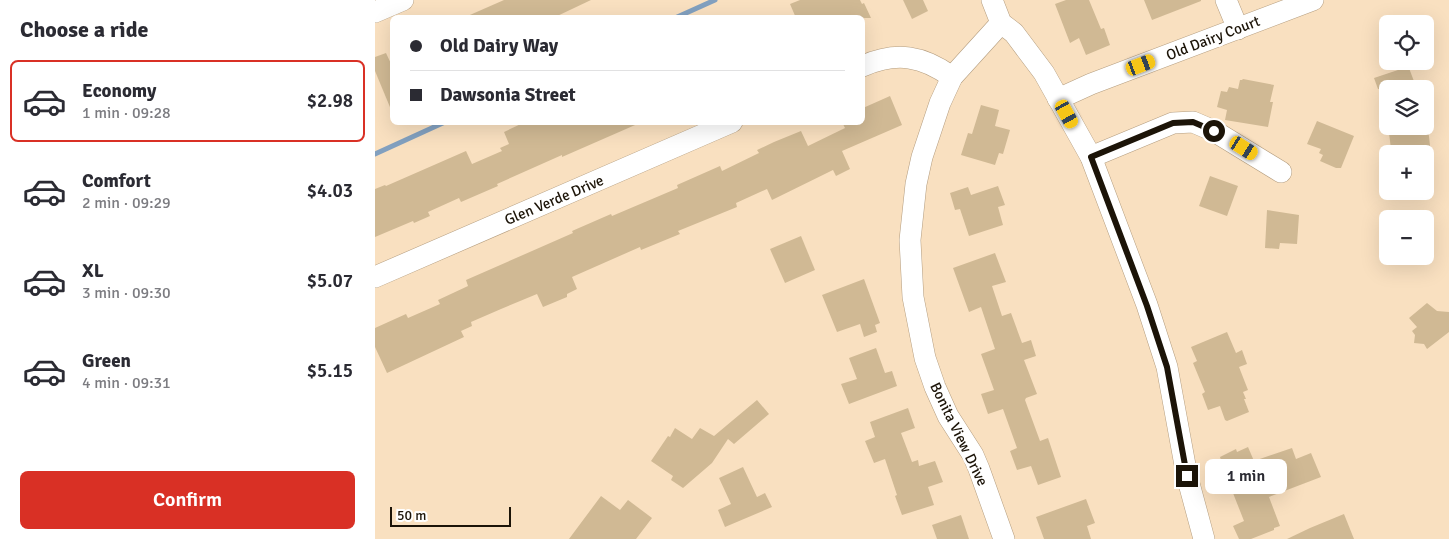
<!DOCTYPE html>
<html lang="en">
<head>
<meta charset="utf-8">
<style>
	:root { --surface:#fff; --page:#f7f7f7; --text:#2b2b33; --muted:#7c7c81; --line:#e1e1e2; --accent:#d93025 }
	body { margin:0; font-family:Signika,sans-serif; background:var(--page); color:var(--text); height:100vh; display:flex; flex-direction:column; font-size:19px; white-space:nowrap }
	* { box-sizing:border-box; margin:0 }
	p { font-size:16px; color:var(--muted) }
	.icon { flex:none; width:28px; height:28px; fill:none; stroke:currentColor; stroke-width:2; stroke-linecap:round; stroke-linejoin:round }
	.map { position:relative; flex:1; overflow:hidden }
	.drawer { display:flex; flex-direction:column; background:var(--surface); width:375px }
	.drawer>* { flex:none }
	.guide { position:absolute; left:15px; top:15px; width:475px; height:110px; border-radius:8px; box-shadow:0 5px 20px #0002; display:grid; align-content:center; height:110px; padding:0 20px; background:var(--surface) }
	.fabs { position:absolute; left:1004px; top:15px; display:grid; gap:10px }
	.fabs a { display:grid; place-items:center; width:55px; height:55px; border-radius:8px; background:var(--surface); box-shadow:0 5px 20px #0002; font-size:25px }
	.scale { position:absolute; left:15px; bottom:12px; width:121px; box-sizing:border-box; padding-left:5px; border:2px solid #1c1408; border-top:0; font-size:14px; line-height:18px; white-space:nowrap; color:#1c1408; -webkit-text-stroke:4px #fff; paint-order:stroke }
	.end { position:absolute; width:22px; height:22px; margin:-11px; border:6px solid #1c1408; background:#fff; box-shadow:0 0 0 2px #fff }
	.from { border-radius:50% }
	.bubble { position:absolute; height:35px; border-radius:8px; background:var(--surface); box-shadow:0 5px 20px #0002; font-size:16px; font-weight:600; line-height:35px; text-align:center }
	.car { position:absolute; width:15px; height:30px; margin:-15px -8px; border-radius:6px; box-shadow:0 0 4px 1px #0007; background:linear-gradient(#f5c518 24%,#345 0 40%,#f5c518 0 76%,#345 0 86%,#f5c518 0) }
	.guide b { display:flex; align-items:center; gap:18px; height:48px; font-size:19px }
	.guide b+b { border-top:1px solid var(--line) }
	.guide i { width:12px; height:12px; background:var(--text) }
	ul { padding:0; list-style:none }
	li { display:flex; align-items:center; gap:15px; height:82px; margin:0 10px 8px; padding:0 10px; border:2px solid transparent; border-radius:8px }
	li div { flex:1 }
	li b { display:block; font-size:19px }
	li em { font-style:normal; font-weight:600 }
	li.current { border-color:var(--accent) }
	li>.icon { width:45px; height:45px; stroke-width:1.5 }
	h2 { padding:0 20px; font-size:22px; line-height:60px }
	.action { display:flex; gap:10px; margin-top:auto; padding:10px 20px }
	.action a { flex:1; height:58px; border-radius:8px; background:var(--accent); color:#fff; font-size:20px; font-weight:600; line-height:58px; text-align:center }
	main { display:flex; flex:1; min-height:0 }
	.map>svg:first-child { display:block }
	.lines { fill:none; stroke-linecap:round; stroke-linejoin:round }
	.stream { stroke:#82a0bf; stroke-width:5 }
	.building { fill:#d0b994 }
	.minor-casing { stroke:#b49d7f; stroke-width:22 }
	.minor { stroke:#fff; stroke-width:21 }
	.route { stroke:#1c1408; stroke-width:6 }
	.labels { text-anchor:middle; stroke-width:5; stroke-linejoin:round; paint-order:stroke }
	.street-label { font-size:15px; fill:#1c1408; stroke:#fff }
</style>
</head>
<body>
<main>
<section class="drawer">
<h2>Choose a ride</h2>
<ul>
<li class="current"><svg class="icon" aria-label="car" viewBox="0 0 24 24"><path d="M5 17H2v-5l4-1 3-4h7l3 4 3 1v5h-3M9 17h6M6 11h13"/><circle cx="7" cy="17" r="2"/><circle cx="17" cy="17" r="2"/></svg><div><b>Economy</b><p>1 min · 09:28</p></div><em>$2.98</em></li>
<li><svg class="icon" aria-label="car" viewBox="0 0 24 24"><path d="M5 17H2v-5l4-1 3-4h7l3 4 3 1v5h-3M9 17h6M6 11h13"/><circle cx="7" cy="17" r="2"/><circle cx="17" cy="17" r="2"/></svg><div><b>Comfort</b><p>2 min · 09:29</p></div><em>$4.03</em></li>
<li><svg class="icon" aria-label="car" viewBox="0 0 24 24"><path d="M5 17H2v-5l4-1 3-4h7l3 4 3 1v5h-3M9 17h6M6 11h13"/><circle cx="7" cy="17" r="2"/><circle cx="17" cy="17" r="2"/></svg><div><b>XL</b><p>3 min · 09:30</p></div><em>$5.07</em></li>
<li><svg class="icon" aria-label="car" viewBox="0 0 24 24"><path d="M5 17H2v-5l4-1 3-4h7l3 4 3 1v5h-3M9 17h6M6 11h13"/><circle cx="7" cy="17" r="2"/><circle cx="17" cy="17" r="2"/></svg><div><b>Green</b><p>4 min · 09:31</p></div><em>$5.15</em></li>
</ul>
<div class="action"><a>Confirm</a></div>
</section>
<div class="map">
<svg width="1074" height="539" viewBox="0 0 1074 539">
	<rect width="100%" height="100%" fill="#f9e0c0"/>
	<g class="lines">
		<g class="stream">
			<polyline points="300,18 340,0"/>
			<polyline points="0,154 70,122"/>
		</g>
	</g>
	<g class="building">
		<polygon points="129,0 216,0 178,18 88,18"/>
		<polygon points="425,0 485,0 487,4 489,3 496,18 421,18 415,4"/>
		<polygon points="528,0 548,0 553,11 537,19"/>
		<polygon points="691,0 714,0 726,29 729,28 735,45 711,55 704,38 695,43 680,4"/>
		<polygon points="769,0 826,0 826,1 777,20"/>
		<polygon points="11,53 18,68 17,112 0,71 0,57"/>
		<polygon points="1034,68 1040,84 1027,89 1003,89 999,78 1026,69 1027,70"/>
		<polygon points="868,79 899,85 895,102 898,102 893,127 850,120 852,110 842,107 846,91 852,92 854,87 863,89 865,80 867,80"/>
		<polygon points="515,96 527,125 467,151 475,169 461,176 458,170 397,200 392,189 361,203 362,207 303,231 305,234 266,250 265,247 197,277 202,289 192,294 192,297 168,307 162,294 126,309 96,322 97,326 86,331 89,337 12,373 0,347 0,328 31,314 33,318 65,304 63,300 93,286 91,280 198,233 197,231 236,214 237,216 303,188 302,185 345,166 347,171 384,153 382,150 399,142 426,131 433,146 470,128 467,122 488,122 488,108"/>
		<polygon points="606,105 624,110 620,126 635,130 628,154 624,153 620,165 586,155 593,133 597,134"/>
		<polygon points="942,121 979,136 966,168 961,168 945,161 948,155 944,153 946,149 932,144"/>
		<polygon points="150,122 267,122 187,157 187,155 122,184 123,186 86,202 84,198 53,212 55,216 39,223 38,221 0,237 0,189 10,185 11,186 91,151 97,164 127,151 125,148 134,144 129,132"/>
		<polygon points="1053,128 1056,154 1026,154 1025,147 1016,149 1014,133"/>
		<polygon points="835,176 863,186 852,216 824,206"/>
		<polygon points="623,186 630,205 623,207 628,225 594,236 585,209 580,210 575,193 593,187 596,195"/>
		<polygon points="892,210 924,215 922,244 905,243 904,249 890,248"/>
		<polygon points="426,236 440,270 410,283 395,249"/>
		<polygon points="620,253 631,282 617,286 627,316 636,313 647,343 656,340 661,356 649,360 662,394 651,398 650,400 665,441 673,438 686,477 663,485 656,466 642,470 635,451 642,448 628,409 613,414 606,394 619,390 606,354 620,349 606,307 594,312 578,268"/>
		<polygon points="489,279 505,323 500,325 502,332 489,337 485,324 462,332 447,295"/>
		<polygon points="1052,303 1062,311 1074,312 1074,332 1052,349 1049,344 1039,343 1040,335 1037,331 1042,327 1034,318"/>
		<polygon points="852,332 861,353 867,350 872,364 864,367 873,390 868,392 871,399 869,399 874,412 852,421 850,420 845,406 833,410 827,394 830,392 818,363 822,361 816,347"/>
		<polygon points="501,348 510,373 517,371 522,386 474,404 466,384 482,379 474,358"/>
		<polygon points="382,400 394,414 359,444 353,439 337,463 308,488 296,480 298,476 276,461 293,436 295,437 300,428 317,439 325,428 339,436"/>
		<polygon points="533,408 540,428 526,433 537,462 543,460 544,466 560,461 568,482 553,487 559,505 527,515 520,496 522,495 510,459 499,463 490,441 500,437 495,422"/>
		<polygon points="873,447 879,461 917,448 921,459 936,453 946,477 894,497 905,526 899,528 899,530 876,539 864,539 858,526 869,521 856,488 855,489 847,471 849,470 845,457 861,449 862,452"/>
		<polygon points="368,467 382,497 390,493 397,507 350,527 343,510 356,504 344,478"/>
		<polygon points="226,496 245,510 253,500 277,518 261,539 194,539"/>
		<polygon points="711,499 720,523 712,526 716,539 669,539 661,517"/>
		<polygon points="969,514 979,539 912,539 935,528"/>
		<polygon points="586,515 594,539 562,539 557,525"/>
	</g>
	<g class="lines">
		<defs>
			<g id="minor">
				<polyline points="617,0 626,23 639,33 669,73 716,157 772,305 792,367 812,476 829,539"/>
				<polyline points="851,0 863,29"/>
				<polyline points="0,12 28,0"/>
				<polyline points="626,23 577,77 565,103 547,157 541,184 535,240 538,297 550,358 560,387 573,416 598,455 604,469 629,539"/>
				<path d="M488,66C522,51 548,56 577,77"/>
				<polyline points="683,99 716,84 938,0"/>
				<polyline points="716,157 798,123 818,122 839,131 906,172"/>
				<polyline points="0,277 357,122"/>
			</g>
		</defs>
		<use href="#minor" class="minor-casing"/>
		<use href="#minor" class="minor"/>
	</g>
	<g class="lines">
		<polyline class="route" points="812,476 792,367 772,306 716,157 798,123 818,122 839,131"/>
	</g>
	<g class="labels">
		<g class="street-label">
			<text transform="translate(838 38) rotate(-21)" y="5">Old Dairy Court</text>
			<text transform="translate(179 200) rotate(-23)" y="5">Glen Verde Drive</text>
			<text transform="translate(584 434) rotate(64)" y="5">Bonita View Drive</text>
		</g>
	</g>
</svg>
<div class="fabs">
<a><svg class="icon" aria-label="locate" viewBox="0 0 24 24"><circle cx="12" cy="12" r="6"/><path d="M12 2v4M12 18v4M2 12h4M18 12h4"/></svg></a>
<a><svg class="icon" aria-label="layers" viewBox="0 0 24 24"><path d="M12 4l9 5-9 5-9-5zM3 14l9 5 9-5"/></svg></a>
<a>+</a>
<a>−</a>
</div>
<div class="scale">50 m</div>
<i class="end from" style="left:839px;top:131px"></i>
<i class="end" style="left:812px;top:476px"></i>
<div class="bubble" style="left:830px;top:459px;width:82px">1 min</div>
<i class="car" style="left:766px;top:65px;rotate:69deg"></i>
<i class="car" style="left:692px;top:114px;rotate:151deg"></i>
<i class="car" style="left:869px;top:148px;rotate:122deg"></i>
<div class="guide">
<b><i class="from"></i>Old Dairy Way</b>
<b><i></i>Dawsonia Street</b>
</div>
</div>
</main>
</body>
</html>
